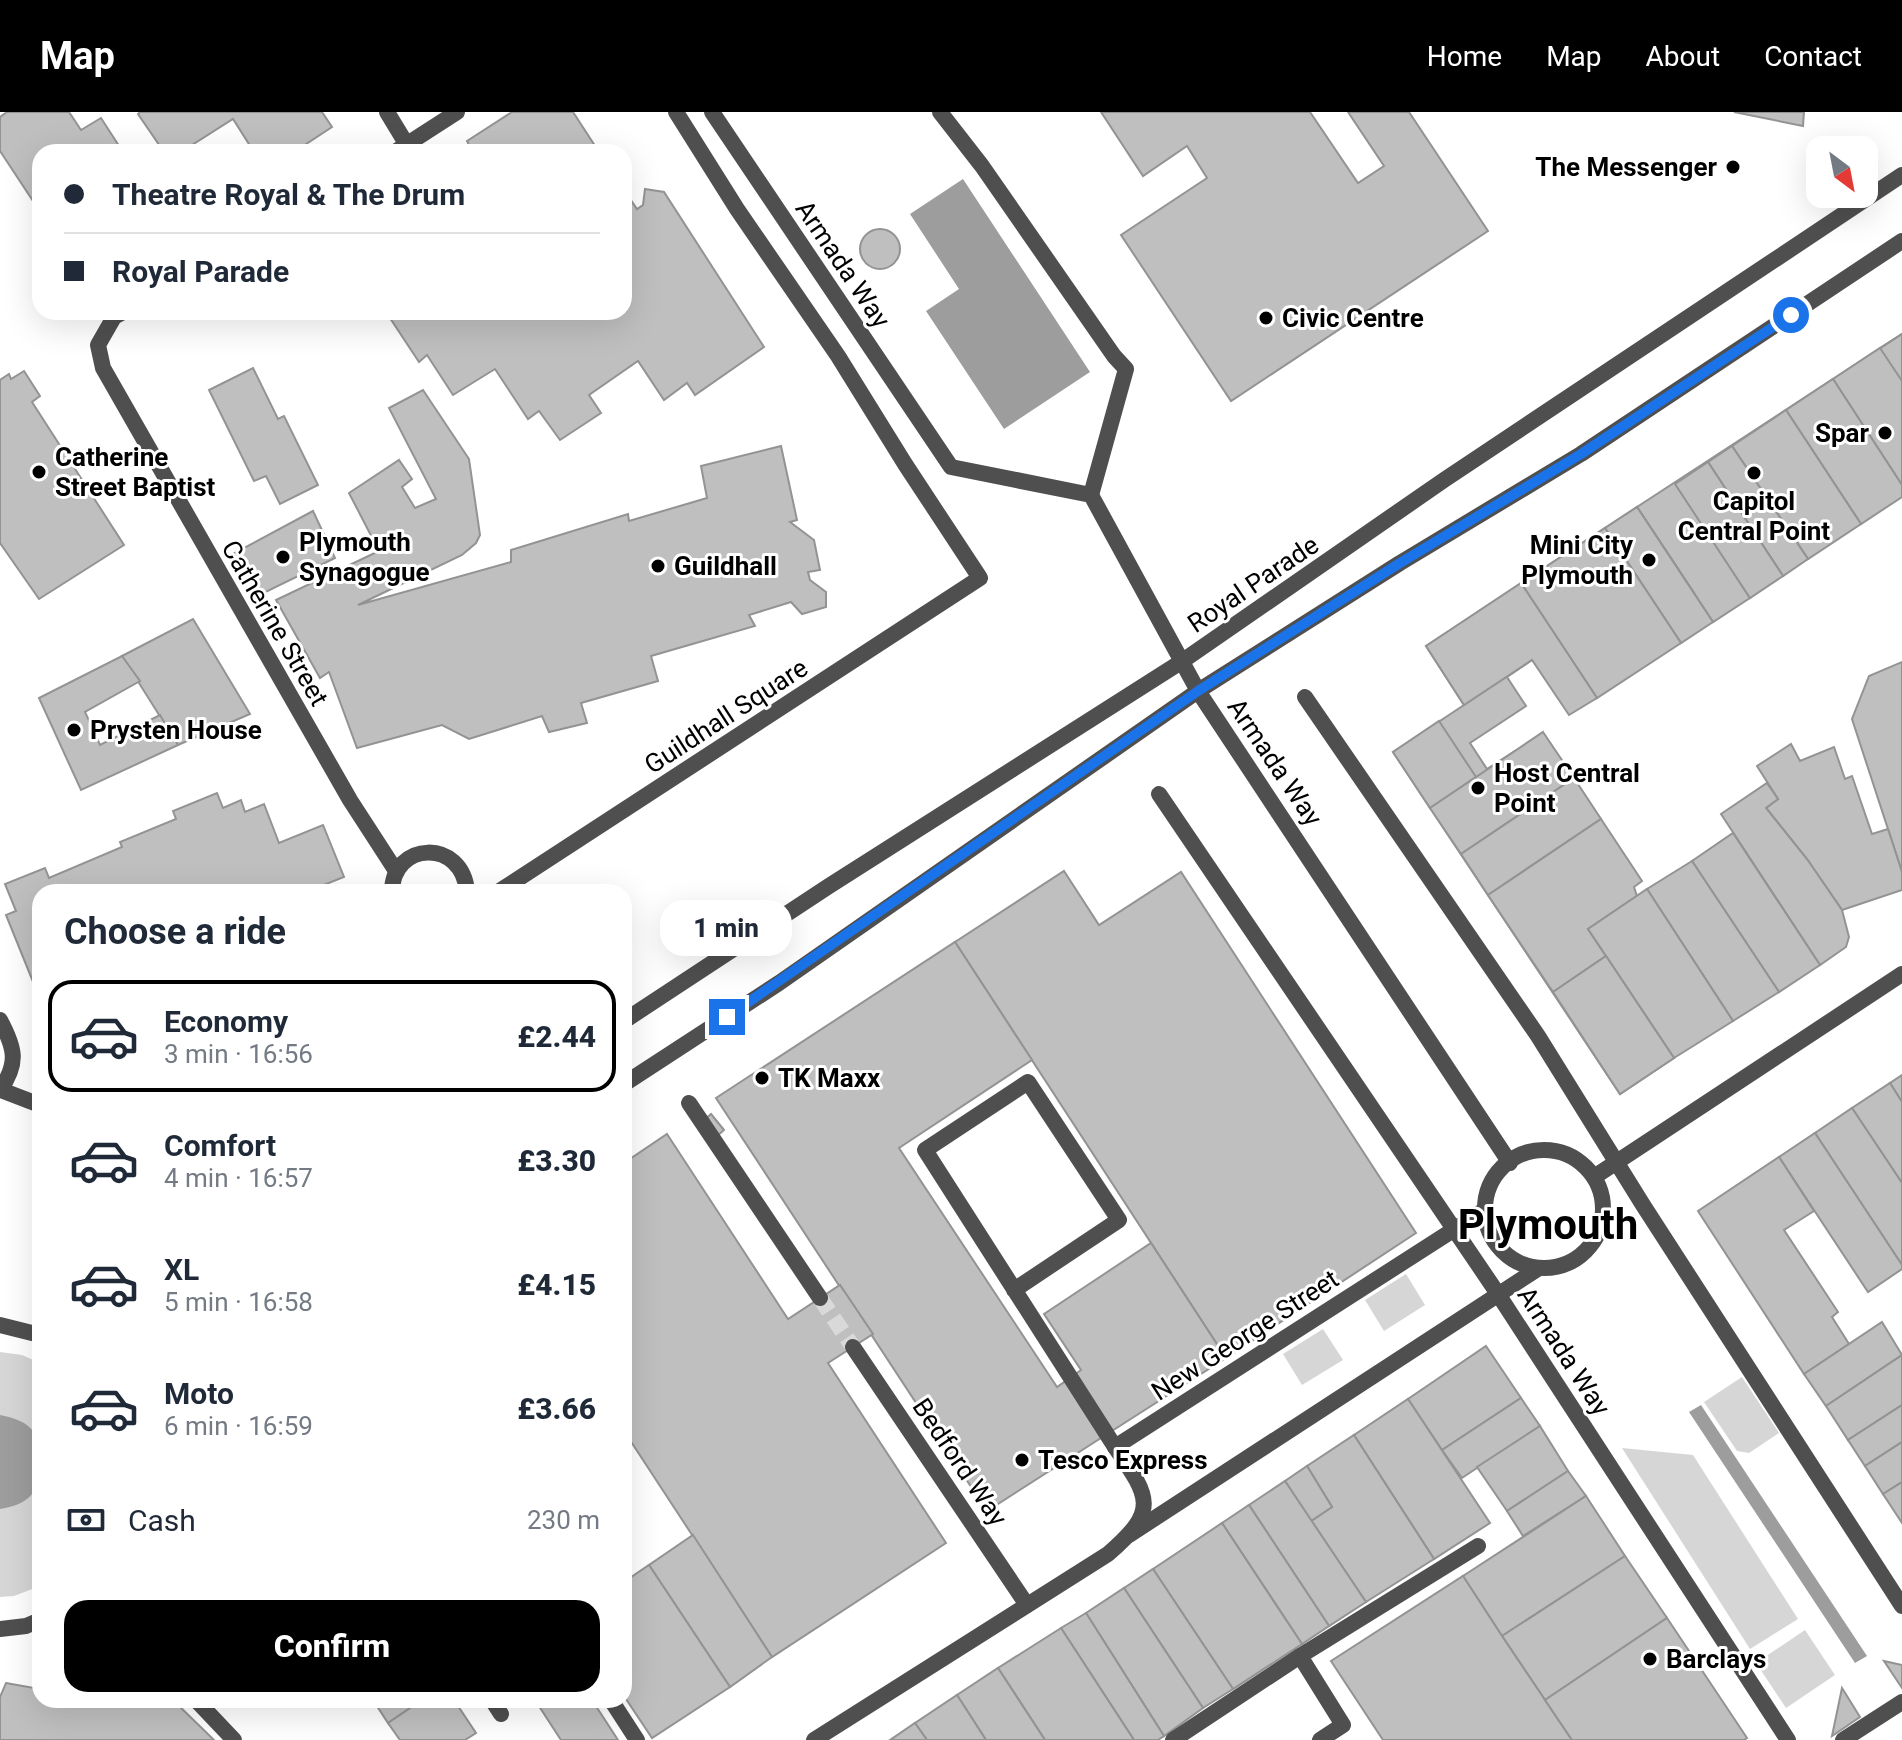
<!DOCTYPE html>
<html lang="en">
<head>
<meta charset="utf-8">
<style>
	:root { --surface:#fff; --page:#f6f6f7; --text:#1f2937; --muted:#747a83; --line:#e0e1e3; --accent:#000 }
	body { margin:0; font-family:Roboto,sans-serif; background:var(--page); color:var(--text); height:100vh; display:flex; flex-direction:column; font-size:30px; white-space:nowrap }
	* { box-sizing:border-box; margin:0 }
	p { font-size:26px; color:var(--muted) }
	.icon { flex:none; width:44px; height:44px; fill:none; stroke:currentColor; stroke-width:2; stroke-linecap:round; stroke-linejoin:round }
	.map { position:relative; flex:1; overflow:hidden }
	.panel { position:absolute; left:32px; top:772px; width:600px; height:824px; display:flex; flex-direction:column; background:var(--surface); border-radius:24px; box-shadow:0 8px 32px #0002 }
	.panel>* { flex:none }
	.hud { position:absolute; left:32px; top:32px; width:600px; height:176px; border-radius:24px; box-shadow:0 8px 32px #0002; display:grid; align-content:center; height:176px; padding:0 32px; background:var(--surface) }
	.needle { width:52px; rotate:148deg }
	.fabs { position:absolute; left:1806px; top:24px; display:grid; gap:16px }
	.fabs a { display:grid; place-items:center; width:72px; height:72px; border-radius:16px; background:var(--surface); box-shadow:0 8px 32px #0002; font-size:40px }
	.end { position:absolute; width:36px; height:36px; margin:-18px; border:10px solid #1a73e8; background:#fff; box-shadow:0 0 0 4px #fff }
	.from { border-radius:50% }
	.bubble { position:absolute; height:56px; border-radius:24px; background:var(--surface); box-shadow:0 8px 32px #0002; font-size:26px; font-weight:800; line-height:56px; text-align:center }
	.hud b { display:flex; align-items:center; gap:28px; height:76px; font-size:30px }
	.hud b+b { border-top:2px solid var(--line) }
	.hud i { width:20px; height:20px; background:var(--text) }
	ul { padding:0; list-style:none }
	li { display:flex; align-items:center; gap:24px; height:112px; margin:0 16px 12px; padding:0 16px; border:4px solid transparent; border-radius:24px }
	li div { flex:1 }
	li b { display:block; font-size:30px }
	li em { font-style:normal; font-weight:800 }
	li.selected { border-color:var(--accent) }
	li>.icon { width:72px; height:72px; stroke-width:1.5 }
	h2 { padding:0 32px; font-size:36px; line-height:96px }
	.pay { display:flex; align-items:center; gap:20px; height:88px; padding:0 32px; font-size:30px }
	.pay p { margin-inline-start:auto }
	.button { display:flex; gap:16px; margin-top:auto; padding:16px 32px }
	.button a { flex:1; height:92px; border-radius:24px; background:var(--accent); color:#fff; font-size:32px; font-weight:800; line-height:92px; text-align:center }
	header { display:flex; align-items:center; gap:48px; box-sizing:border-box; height:112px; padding:0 40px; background:var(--accent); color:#fff }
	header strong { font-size:38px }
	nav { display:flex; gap:44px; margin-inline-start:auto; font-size:28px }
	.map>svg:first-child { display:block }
	.green { fill:#d6d6d6 }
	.water { fill:#9d9d9d }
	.building { fill:#bfbfbf; stroke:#939393; stroke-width:2 }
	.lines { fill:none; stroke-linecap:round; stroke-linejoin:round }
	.pedestrian-tunnel { stroke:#d9d9d9; stroke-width:16; stroke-dasharray:16 8; stroke-linecap:butt }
	.service { stroke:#4f4f4f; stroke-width:16 }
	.pedestrian { stroke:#4f4f4f; stroke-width:16 }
	.minor { stroke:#4f4f4f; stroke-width:16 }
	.tertiary { stroke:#4f4f4f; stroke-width:16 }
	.route { stroke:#1a73e8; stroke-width:10 }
	.poi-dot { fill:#000; stroke:#fff; stroke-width:3 }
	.labels { text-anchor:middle; stroke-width:6; stroke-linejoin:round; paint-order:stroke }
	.poi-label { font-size:26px; font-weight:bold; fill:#000; stroke:#fff; text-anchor:start }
	.street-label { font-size:26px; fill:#000; stroke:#fff }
	.town-label { font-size:42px; font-weight:bold; fill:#000; stroke:#fff }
</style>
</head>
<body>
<header>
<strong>Map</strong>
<nav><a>Home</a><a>Map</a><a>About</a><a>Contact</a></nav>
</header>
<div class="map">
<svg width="1902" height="1628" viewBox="0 0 1902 1628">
	<rect width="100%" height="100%" fill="#fff"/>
	<g class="green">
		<polygon points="1406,1162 1425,1193 1384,1219 1365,1188"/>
		<polygon points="1323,1217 1343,1248 1302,1273 1283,1242"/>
		<polygon points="0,1240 22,1243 40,1251 40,1474 14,1484 0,1485"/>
		<polygon points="1742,1265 1779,1321 1749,1341 1737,1339 1704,1290"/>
		<polygon points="1622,1336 1693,1343 1798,1507 1750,1537"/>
		<polygon points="1805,1518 1835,1563 1786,1596 1756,1551"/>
	</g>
	<g class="water">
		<polygon points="963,67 1090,260 1004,317 926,199 959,177 910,102"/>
		<polygon points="1701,1293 1867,1544 1855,1551 1689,1300"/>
		<path d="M0,1303C31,1309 40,1320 40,1350C40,1380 30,1392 0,1397Z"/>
	</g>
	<g class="building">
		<polygon points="7,0 69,0 81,18 101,6 123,40 40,40 40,88 35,92 0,39 0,5"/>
		<polygon points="140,0 322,0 332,15 294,40 254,40 233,7 181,40 164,40 138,2"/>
		<polygon points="512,0 573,0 599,40 473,40 467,29"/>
		<polygon points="1101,0 1310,0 1358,71 1384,54 1348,0 1409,0 1488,119 1231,289 1121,123 1207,66 1187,34 1143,64"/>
		<polygon points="1734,0 1804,0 1803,14"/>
		<polygon points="645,77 664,80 764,235 695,283 687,271 664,288 638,249 589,283 601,301 560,328 539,299 528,307 495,257 453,283 427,243 419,250 386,200 624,200 624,78 637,97 643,93"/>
		<circle cx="880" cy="137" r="20"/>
		<polygon points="1902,222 1902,269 1880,236"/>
		<polygon points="1902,222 1902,305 1740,411 1760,443 1734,461 1750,486 1713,510 1637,395"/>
		<polygon points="1880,236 1902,269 1902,373 1833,267"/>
		<polygon points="253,256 278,307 284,304 318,373 280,392 266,364 254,369 209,278"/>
		<polygon points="24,259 40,284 32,290 124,433 39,487 0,431 0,268 9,262 11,267"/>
		<polygon points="1833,267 1902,373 1902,385 1861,412 1786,298"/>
		<polygon points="423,278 469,347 480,423 476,431 462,443 358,493 511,450 511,438 628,402 629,409 707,386 701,354 781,334 797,408 790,410 814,428 820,458 808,460 810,468 826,480 826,495 802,502 791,490 749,503 755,514 651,544 658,569 581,591 587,611 549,620 542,604 469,627 442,613 357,636 329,560 320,566 276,488 379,439 349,381 399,348 412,367 402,375 415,396 436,387 389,296"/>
		<polygon points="1786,298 1861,412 1808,447 1732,334"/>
		<polygon points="1732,334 1808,447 1783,464 1708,350"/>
		<polygon points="1708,350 1783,464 1750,486 1675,372"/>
		<polygon points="1637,395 1694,481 1635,520 1616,492 1532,548 1507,565 1526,594 1470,631 1487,657 1515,639 1572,725 1541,746 1674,946 1620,982 1393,640 1464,593 1426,534"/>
		<polygon points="1637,395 1713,510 1681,531 1605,416"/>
		<polygon points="313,399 335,446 251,487 231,443"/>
		<polygon points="1605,416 1681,531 1597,586 1521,471"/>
		<polygon points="1521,471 1597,586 1569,603 1532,548 1464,593 1426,534"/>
		<polygon points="193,507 250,602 178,633 122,544"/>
		<polygon points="122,544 140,569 85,600 100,633 160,603 178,633 81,678 39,586"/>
		<polygon points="1902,550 1902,760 1852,607 1869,564"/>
		<polygon points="1439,609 1476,665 1430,696 1393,640"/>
		<polygon points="1543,620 1574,666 1461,742 1430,696"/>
		<polygon points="1791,632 1800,649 1834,635 1845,667 1852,664 1872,722 1888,717 1902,760 1902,778 1842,798 1807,747 1766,696 1778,687 1757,654"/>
		<polygon points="1574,666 1601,707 1488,783 1461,742"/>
		<polygon points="1767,671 1778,687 1766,696 1807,747 1842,798 1849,825 1846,835 1820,853 1721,702"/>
		<polygon points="217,681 223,696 241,688 245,700 264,692 279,731 323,713 344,765 306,780 40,780 40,887 6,803 16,799 5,772 45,756 49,766 122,735 120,730 176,707 173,699"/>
		<polygon points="1601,707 1642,769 1634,775 1637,784 1588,817 1606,844 1553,880 1488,783"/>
		<polygon points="1733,721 1820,853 1779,880 1692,749"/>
		<polygon points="1692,749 1779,880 1733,909 1647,777"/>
		<polygon points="1064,759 1099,813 1181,760 1416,1121 1226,1246 955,830"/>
		<polygon points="1647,777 1733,909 1674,946 1588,817"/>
		<polygon points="955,830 1032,948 899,1036 1057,1275 1081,1258 1044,1202 1151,1131 1226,1246 987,1399 716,986"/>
		<polygon points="1606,844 1674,946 1620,982 1553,880"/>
		<polygon points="1902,963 1902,990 1890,971"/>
		<polygon points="1890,971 1902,990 1902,1071 1852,996"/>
		<polygon points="1852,996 1902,1071 1902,1153 1815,1021"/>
		<polygon points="711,1002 724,1018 716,1025 703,1009"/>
		<polygon points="1815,1021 1902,1153 1902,1157 1868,1180 1779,1045"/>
		<polygon points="667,1022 788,1207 840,1173 873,1222 828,1251 946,1431 772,1545 624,1319 624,1051"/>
		<polygon points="1779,1045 1814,1099 1784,1118 1838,1200 1832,1205 1849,1232 1804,1262 1698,1099"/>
		<polygon points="1882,1210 1902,1243 1826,1294 1804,1262"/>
		<polygon points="1486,1234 1521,1286 1442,1338 1408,1287"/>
		<polygon points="1902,1243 1902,1293 1848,1328 1826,1294"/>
		<polygon points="1521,1286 1540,1314 1462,1366 1442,1338"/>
		<polygon points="1408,1287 1490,1411 1434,1447 1354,1323"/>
		<polygon points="1902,1293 1902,1330 1865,1354 1848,1328"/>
		<polygon points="1540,1314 1568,1359 1507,1399 1477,1355"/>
		<polygon points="1354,1323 1434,1447 1366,1490 1311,1409 1332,1395 1307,1354"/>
		<polygon points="1902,1330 1902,1370 1883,1382 1865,1354"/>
		<polygon points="1307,1354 1332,1395 1311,1409 1285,1369"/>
		<polygon points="1568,1359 1586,1384 1523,1424 1507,1399"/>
		<polygon points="1285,1369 1366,1490 1329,1514 1249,1393"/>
		<polygon points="1902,1370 1902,1411 1883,1382"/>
		<polygon points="1586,1384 1625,1444 1502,1524 1463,1464"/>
		<polygon points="1249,1393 1329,1514 1302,1532 1222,1411"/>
		<polygon points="1222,1411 1302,1532 1233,1577 1153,1457"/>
		<polygon points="693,1423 772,1545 730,1575 649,1453"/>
		<polygon points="1625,1444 1667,1506 1545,1588 1502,1524"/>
		<polygon points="649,1453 730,1575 652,1626 624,1584 624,1470"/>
		<polygon points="1153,1457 1233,1577 1203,1596 1124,1476"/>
		<polygon points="1463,1464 1502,1524 1572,1628 1383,1628 1331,1549"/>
		<polygon points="1124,1476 1203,1596 1164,1624 1086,1501"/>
		<polygon points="1086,1501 1164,1624 1158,1628 1134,1628 1061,1516"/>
		<polygon points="1667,1506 1747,1626 1744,1628 1572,1628 1545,1588"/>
		<polygon points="1061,1516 1134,1628 1045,1628 998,1556"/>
		<polygon points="1884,1549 1902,1553 1902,1576"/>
		<polygon points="998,1556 1045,1628 986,1628 957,1583"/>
		<polygon points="6,1571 40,1577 40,1588 173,1588 214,1628 0,1628 0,1585"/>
		<polygon points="1842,1576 1860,1605 1832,1624"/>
		<polygon points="957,1583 986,1628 927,1628 915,1611"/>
		<polygon points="373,1588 422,1588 388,1611"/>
		<polygon points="422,1588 454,1588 476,1621 465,1628 400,1628 388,1611"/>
		<polygon points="535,1588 592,1588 618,1628 561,1628"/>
		<polygon points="915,1611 927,1628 890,1628"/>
	</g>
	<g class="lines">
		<polyline class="pedestrian-tunnel" points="820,1186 853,1235"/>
		<g class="service">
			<polyline points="1,978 40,993"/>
			<polyline points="1014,1178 1119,1108 1028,970 925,1038 1115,1335"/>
			<polyline points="1300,1544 1343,1613 1320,1628"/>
			<polyline points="492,1588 501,1602"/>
			<polyline points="611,1588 637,1628"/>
			<polyline points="1173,1628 1300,1544 1478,1434"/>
		</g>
		<g class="pedestrian">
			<polyline points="712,0 951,355 1091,383 1198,579 1510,1051"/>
			<polyline points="940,0 982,54 1114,244 1126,257 1091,383"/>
			<polyline points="1305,585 1538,924 1643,1093 1902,1494"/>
			<polyline points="1159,682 1498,1182 1788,1628"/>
			<polyline points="689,991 820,1186"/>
			<circle cx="1544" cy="1097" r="59"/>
			<polyline points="1594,1065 1902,862"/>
			<polyline points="853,1235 1027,1493"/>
			<polyline points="1115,1335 1486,1097"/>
			<polyline points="1129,1423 1539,1156"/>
			<polyline points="1843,1628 1902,1590"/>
		</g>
		<g class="minor">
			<polyline points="387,0 407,33"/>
			<polyline points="395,40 457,0"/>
			<polyline points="123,200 114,205 98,233 103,256 350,688 396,759"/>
			<path d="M392,780C392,729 463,726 467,780"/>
			<polyline points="498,780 980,466 905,352 838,244 737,97 676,0"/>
			<path d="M0,908C15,936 19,951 0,978"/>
			<polyline points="196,1588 234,1628"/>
			<path d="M814,1628L1108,1442C1159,1398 1150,1386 1115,1335"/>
		</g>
		<g class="tertiary">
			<polyline points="624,909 829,774 1181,550 1444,368 1902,63"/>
			<polyline points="624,972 779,871 1198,579 1400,451 1581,342 1902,129"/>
			<polyline points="0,1213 40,1223"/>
			<polyline points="0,1517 26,1514 40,1508"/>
		</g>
	</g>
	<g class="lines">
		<polyline class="route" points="727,905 1198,579 1400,451 1581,342 1791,203"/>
	</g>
	<g class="poi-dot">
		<circle cx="1733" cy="55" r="8"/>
		<circle cx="1266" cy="206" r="8"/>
		<circle cx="1885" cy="321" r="8"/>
		<circle cx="39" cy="360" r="8"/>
		<circle cx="1754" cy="361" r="8"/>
		<circle cx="283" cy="445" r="8"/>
		<circle cx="1649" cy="448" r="8"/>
		<circle cx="658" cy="454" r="8"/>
		<circle cx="74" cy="618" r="8"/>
		<circle cx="1478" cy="676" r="8"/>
		<circle cx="762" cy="966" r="8"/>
		<circle cx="1022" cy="1348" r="8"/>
		<circle cx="1650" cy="1547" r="8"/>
	</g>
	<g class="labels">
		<g class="poi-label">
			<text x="1717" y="64" text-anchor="end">The Messenger</text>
			<text x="1282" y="215">Civic Centre</text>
			<text x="1869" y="330" text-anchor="end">Spar</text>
			<text x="55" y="354">Catherine<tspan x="55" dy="30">Street Baptist</tspan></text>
			<text x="1754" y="398" text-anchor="middle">Capitol<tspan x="1754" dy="30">Central Point</tspan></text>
			<text x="299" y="439">Plymouth<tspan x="299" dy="30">Synagogue</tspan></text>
			<text x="1633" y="442" text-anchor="end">Mini City<tspan x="1633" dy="30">Plymouth</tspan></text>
			<text x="674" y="463">Guildhall</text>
			<text x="90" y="627">Prysten House</text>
			<text x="1494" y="670">Host Central<tspan x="1494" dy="30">Point</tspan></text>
			<text x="778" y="975">TK Maxx</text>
			<text x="1038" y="1357">Tesco Express</text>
			<text x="1666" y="1556">Barclays</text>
		</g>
		<g class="street-label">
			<text transform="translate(843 152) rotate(56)" y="9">Armada Way</text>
			<text transform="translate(1253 472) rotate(-34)" y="9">Royal Parade</text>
			<text transform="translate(275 511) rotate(60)" y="9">Catherine Street</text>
			<text transform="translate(726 604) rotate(-33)" y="9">Guildhall Square</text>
			<text transform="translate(1275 650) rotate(56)" y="9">Armada Way</text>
			<text transform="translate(1245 1223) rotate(-33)" y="9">New George Street</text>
			<text transform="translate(1564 1239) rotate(57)" y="9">Armada Way</text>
			<text transform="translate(960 1350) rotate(56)" y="9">Bedford Way</text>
		</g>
		<g class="town-label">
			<text x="1548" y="1127">Plymouth</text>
		</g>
	</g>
</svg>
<div class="fabs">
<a><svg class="needle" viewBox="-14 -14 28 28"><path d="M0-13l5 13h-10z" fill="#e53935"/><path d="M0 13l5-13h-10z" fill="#747a83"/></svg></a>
</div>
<i class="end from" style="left:1791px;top:203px"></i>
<i class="end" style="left:727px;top:905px"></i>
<div class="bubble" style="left:660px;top:788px;width:132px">1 min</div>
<div class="hud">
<b><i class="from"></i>Theatre Royal &amp; The Drum</b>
<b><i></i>Royal Parade</b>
</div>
<section class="panel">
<h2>Choose a ride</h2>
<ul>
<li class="selected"><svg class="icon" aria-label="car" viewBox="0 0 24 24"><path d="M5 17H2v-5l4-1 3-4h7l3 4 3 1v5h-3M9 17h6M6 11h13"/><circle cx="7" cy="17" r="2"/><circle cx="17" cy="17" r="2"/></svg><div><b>Economy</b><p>3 min · 16:56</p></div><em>£2.44</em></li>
<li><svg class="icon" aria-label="car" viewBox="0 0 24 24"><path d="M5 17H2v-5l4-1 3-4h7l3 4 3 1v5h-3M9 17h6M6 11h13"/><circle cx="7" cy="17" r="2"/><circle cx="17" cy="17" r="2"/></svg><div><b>Comfort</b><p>4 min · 16:57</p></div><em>£3.30</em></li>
<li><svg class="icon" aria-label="car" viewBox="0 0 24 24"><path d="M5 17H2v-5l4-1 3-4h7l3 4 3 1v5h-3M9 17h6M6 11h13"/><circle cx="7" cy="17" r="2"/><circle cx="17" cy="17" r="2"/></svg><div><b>XL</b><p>5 min · 16:58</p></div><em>£4.15</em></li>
<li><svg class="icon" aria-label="car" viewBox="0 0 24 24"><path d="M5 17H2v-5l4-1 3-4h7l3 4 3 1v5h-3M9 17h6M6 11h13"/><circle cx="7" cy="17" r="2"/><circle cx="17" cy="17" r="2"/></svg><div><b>Moto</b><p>6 min · 16:59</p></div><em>£3.66</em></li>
</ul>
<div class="pay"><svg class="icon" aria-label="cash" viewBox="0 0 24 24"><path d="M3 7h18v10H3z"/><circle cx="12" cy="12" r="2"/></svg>Cash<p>230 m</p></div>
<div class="button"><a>Confirm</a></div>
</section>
</div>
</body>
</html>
